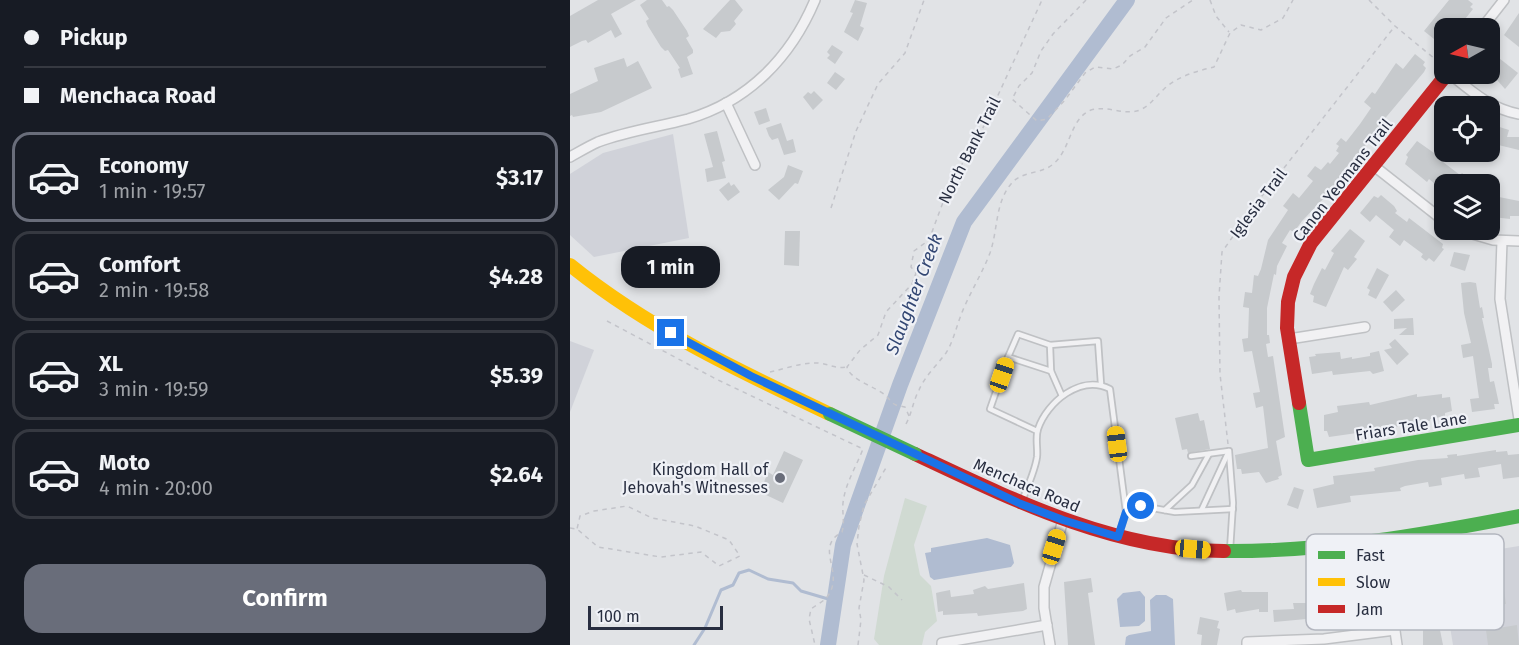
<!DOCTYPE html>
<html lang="en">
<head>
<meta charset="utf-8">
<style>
	:root { --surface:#171b24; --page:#242831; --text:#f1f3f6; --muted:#9ea1a6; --line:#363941; --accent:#696d7a }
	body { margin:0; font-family:"Fira Sans",sans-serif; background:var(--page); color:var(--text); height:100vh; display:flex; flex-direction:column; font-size:22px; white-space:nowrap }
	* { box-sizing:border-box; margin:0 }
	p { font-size:20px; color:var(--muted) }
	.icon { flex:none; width:33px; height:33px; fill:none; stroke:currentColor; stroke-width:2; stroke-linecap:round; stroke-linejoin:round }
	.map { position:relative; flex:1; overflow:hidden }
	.panel { display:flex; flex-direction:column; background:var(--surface); width:570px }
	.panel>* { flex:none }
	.hud { display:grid; align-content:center; height:132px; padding:0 24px; background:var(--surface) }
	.needle { width:39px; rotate:262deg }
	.controls { position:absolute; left:864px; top:18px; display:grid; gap:12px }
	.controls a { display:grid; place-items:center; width:66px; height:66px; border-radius:12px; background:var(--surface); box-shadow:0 3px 9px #0003; font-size:30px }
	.scale { position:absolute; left:18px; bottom:15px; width:135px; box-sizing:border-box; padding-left:6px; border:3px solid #282e40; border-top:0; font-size:16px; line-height:21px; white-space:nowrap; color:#282e40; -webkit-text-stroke:4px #eff1f6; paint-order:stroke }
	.end { position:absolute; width:27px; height:27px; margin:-14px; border:8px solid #1a73e8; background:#fff; box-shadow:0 0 0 3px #fff }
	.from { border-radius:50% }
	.bubble { position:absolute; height:42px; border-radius:18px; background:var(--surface); box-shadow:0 3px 9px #0003; font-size:20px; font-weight:700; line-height:42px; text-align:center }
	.car { position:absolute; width:18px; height:36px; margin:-18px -9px; border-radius:8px; box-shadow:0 0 4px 2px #0007; background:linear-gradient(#f5c518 24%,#345 0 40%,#f5c518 0 76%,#345 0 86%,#f5c518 0) }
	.hud b { display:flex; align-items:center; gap:21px; height:57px; font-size:22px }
	.hud b+b { border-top:2px solid var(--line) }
	.hud i { width:15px; height:15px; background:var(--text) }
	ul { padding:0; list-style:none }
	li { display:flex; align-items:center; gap:18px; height:90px; margin:0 12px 9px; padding:0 12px; border:3px solid var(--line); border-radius:18px }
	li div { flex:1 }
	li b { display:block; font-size:22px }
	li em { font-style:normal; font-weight:700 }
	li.on { border-color:var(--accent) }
	li>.icon { width:54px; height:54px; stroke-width:1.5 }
	.cta { display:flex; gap:12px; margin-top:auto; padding:12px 24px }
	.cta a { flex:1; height:69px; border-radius:18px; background:var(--accent); color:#fff; font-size:24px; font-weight:700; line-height:69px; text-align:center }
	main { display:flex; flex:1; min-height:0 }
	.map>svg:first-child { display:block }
	.built { fill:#d0d2d9 }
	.green { fill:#d0dad2 }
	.water { fill:#b0bcd1 }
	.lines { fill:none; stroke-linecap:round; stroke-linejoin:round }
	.stream { stroke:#b0bcd1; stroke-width:3 }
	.river { stroke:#b0bcd1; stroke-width:16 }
	.building { fill:#c7cacd }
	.lane-casing { stroke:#bfc1c4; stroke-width:8 }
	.street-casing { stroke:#bfc1c4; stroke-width:12 }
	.path { stroke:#c3c4ca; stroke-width:1.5; stroke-dasharray:4.5 4.5; stroke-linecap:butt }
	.lane { stroke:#f1f1f3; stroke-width:4.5 }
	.street { stroke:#f1f1f3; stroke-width:9 }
	.fast { stroke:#4caf50; stroke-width:14 }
	.slow { stroke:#ffc107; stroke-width:14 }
	.jam { stroke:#c62828; stroke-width:14 }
	.fast-bridge { stroke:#4caf50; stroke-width:14 }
	.route { stroke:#1a73e8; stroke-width:8 }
	.poi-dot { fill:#696d7a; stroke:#eff1f6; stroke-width:2 }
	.labels { text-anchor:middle; stroke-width:4.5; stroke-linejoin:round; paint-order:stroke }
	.street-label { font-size:16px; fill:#282e40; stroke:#eff1f6 }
	.poi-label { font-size:16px; fill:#282e40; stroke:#eff1f6; text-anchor:end }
	.water-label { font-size:18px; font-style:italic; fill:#334773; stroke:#eff1f6 }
	.key { fill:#eff1f6; stroke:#b3b6bf; stroke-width:1.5 }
	.key-label { font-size:16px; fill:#282e40 }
</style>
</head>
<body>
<main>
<section class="panel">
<div class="hud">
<b><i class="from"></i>Pickup</b>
<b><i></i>Menchaca Road</b>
</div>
<ul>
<li class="on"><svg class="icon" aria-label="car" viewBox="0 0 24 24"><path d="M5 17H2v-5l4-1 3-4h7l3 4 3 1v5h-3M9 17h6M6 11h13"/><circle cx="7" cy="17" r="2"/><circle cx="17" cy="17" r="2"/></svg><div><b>Economy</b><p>1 min · 19:57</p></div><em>$3.17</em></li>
<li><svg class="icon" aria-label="car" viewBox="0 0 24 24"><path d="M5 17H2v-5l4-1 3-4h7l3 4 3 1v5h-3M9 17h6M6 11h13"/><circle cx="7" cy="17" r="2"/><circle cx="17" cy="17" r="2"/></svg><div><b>Comfort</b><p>2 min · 19:58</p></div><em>$4.28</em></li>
<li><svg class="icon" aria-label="car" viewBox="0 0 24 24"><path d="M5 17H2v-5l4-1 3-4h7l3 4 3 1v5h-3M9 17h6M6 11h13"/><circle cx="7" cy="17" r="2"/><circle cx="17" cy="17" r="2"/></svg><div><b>XL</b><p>3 min · 19:59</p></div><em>$5.39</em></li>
<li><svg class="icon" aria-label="car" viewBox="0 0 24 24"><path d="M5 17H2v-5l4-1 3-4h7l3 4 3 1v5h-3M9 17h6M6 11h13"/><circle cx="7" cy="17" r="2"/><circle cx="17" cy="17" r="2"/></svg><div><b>Moto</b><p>4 min · 20:00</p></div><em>$2.64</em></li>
</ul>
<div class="cta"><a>Confirm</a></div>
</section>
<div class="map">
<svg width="949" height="645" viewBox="0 0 949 645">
	<rect width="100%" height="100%" fill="#e1e3e6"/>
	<g class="built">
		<polygon points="103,134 119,238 24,257 0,235 0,174 33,153"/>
		<polygon points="0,341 24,350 0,412"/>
		<polygon points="949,546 949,645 883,645 869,559"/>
	</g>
	<polygon class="green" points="335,498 357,506 344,545 350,575 361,586 367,621 355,632 352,645 309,645 304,639 314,576"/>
	<g class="water">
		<polygon points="417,538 440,545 444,563 441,567 364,580 360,577 355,553 361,552 361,548"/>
		<polygon points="570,591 575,597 575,621 569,626 550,627 547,599 553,593"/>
		<polygon points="596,595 603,599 605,645 555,645 556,637 559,635 581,631 580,600 586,595"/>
	</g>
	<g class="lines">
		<polyline class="stream" points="124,645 135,628 151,590 163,585 169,573 179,570 198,579 223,583 231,591 265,601"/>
		<polyline class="river" points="258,645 273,545 330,385 394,222 557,0"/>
	</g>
	<g class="building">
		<polygon points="28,0 66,0 41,14 52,34 45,38 41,30 18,43 16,40 12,41 0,47 0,16"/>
		<polygon points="77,0 92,0 97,7 99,6 103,10 117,31 119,36 116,38 123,50 123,53 117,57 123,74 111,78 108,69 110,68 98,50 95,51 91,47 78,26 76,21 79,19 70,5"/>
		<polygon points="160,0 165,0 173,10 164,21 166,24 160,31 151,32 146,38 133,29"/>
		<polygon points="285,0 297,3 290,26 294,28 288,41 274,32 283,13 280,12"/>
		<polygon points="879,0 898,0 903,4 900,7 903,9 888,28 874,28 874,47 854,31"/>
		<polygon points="949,13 949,47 934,35"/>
		<polygon points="262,45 273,52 265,64 257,58 260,55 257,52"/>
		<polygon points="920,51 948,73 935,89 920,72"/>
		<polygon points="845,54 855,62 853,65 856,68 854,72 812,122 783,163 781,162 772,172 774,173 759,193 732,221 724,232 720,230 712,243 717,246 707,266 706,275 704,274 697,308 697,335 699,335 700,343 696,344 698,357 703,356 715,437 706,441 712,475 708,477 709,479 696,483 689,472 672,474 671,469 667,469 665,455 698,448 693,406 686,408 683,393 690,392 682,351 674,352 672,339 678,338 679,308 673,307 675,292 682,293 684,275 688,276 691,269 698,240 718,210 713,206 723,193 729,198 743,181 737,176 745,166 751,170 758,162 760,164 769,153 766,151 769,146 766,144 771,138 776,142 790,124 801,108 794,102 802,92 805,94 826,63 833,69"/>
		<polygon points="54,58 57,67 68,61 82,88 31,112 3,117 2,115 0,116 0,94 28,81 24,68"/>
		<polygon points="265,72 275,79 266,90 257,83"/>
		<polygon points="244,91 253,100 243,110 233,97 238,92 241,94"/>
		<polygon points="196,108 200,121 189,125 184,112"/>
		<polygon points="211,123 217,141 223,139 226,152 214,155 208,138 202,140 199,136 196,128"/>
		<polygon points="920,124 939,130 937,137 949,137 949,150 920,143"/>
		<polygon points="147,131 155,161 152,162 156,178 137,182 135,169 143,167 134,134"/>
		<polygon points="847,141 874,160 873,162 890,175 892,173 906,184 874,184 871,189 859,179 857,182 835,164 838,157 836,155"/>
		<polygon points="218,165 233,171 228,184 225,183 209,200 198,190 214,177"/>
		<polygon points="159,182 161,186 164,184 170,192 158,201 149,190"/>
		<polygon points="811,195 824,206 827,211 825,213 837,222 839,218 873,244 872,248 874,249 864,262 859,258 856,261 851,257 853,254 834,240 830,246 819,237 824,230 806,215 800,222 790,213 804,196 808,198"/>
		<polygon points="929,197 949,201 949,216 940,216 940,219 923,217 925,199 928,200"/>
		<polygon points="780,229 795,241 784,257 787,259 778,270 774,267 756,307 743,302 744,296 740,294 744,284 752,268 755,270 764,253 761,251"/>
		<polygon points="215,231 230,231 229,266 214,265"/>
		<polygon points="884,252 900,255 895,271 880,266"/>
		<polygon points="807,268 819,275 806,299 798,295 800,290 797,288"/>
		<polygon points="900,282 906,283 910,308 912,307 914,318 912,318 922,364 922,368 918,368 920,382 924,381 929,404 924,404 925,409 902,412 900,399 909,398 903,356 893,358 891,345 901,343 894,313 891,283"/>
		<polygon points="826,290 835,300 822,312 813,302"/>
		<polygon points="843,318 844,335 829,335 837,328 824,329 824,319"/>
		<polygon points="825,339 839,354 827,365 814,350 822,348 819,344"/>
		<polygon points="809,351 814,371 803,374 800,371 763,375 762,371 742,374 739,357 746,356 745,354 770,352 771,359 782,357 782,359 800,356 800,353"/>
		<polygon points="847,394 847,397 872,394 872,398 880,397 882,411 875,413 875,416 860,419 860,421 787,433 759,437 757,431 754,431 754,415 768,412 767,406 799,402 800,405"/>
		<polygon points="628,413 630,421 634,420 640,449 618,453 617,449 612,450 605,418"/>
		<polygon points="926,450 926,452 937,451 938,455 949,454 949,477 933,479 931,464 908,468 910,477 895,479 894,474 871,478 872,485 859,487 858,482 835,486 830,488 831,491 780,496 781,502 747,508 743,489 764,484 763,476 805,471 804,468 848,460 878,458 877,455 887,454 887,456"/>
		<polygon points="214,451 233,460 213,503 194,494 198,485 194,482 198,472 203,475"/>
		<polygon points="724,487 734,490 728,509 717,505"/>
		<polygon points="521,578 523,592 518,593 525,645 498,645 494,582"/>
		<polygon points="454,583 457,609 453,611 408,616 407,613 373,615 373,611 368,612 366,593 370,592 380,590 381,597 404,594 403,590 415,586 418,589"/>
		<polygon points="933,584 936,604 918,606 915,586"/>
		<polygon points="802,588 805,611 747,622 747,618 704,622 703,610 724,609 723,603 745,603 744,599 764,596 764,593"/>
		<polygon points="671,590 672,592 698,592 698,612 689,612 689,609 666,613 665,609 657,611 654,593"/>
		<polygon points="867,615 873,645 853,645 853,618"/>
		<polygon points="630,617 649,621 647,628 650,629 647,645 631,645 632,635 627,634"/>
		<polygon points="947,625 949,645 918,645 916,630"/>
	</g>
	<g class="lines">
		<defs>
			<g id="lane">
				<polyline points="480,345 481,371"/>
				<polyline points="438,357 448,334 480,345 528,341 531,384"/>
				<polyline points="467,431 420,409 438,357 481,371 492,396"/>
				<polyline points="659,451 663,503 660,550"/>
				<polyline points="621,456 659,451"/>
				<path d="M452,501C457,488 465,471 467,457C468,448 465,438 468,429C477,402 511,374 540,389L556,512L549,534"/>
				<polyline points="632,509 658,453"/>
				<polyline points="595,510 622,485 639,454"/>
				<polyline points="556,512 571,506 605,512 663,509"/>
			</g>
			<g id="street">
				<polyline points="912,28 934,0"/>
				<path d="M880,74C901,91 921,109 949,114"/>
				<polyline points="156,103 185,165"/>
				<path d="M0,157C9,152 19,146 28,142C57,131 88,127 118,119C179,101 221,57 245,0"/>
				<polyline points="804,166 874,221"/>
				<polyline points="889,230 923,240 949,241"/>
				<polyline points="932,241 930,299 949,419"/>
				<polyline points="719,339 795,327"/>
				<polyline points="812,540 827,645"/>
				<polyline points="372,645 372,643 477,625"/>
				<polyline points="480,645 474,608 474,587 493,520"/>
				<polyline points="677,645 677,642 754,639 825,630"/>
			</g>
		</defs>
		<use href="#lane" class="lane-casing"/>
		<use href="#street" class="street-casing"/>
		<g class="path">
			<polyline points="516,0 483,34 471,51 462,73 449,86 442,99 467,121 477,119 495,100 515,73 525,67 543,69 552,65 560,56 575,47 596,18 623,0"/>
			<polyline points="640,0 646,16 659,32"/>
			<polyline points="799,0 825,26 871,64"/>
			<polyline points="261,208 286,131 308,84 335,53 354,0"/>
			<path d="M37,321L146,379L293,449C286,467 275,484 273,503C272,513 275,522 272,532C243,548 276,573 257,597C253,602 246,605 241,609L239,619L245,645"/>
			<path d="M200,372C215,369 232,362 248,363C259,364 265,369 276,367"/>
			<path d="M339,416L335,407C332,406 329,406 326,405C321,403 319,398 315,395C306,387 280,380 277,367L290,350L308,335L316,312L342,284L346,273L341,267L344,251L359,240L382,178L391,166L407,136L411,132L472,0"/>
			<path d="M336,424C342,413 343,401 349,390C355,376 367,365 376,353C383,342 386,328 391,315C399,294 412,274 420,253C428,230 425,203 441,184C451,171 471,174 482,165C501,151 499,119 521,110C537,105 555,116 570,110C581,105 586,96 594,89C608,76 627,71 644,67L660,33L671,25L691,30L713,18L723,0"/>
			<polyline points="658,444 650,374 649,297 652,252 685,205 825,26"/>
			<polyline points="0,528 7,529 28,547 91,557 131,552 149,566 170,556 159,540 125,526 82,518 57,506 24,511 10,516 7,529"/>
			<polyline points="828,568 836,559 867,552"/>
			<polyline points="294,575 319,587 332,600"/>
			<polyline points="288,645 291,620 289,608 294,580 287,544 289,526 294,505 317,466"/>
		</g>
		<use href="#lane" class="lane"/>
		<use href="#street" class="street"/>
		<g class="fast">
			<polyline points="729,403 738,460 949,425"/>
			<path d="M654,551C754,552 851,535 949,516"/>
		</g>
		<path class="slow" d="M0,265C79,329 169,371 260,414"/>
		<g class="jam">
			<polyline points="729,403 717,328 718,302 724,277 741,243 877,74"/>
			<path d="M345,454C443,500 544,550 654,551"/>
		</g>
		<polyline class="fast-bridge" points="260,414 345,454"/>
	</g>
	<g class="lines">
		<polyline class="route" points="101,333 181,376 451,504 493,520 548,537 556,512 571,506"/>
	</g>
	<circle class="poi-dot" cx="210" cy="478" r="6"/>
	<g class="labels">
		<g class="street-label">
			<text transform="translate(399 150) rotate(-63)" y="6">North Bank Trail</text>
			<text transform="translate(772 180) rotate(-52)" y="6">Canon Yeomans Trail</text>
			<text transform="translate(688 203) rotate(-53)" y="6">Iglesia Trail</text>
			<text transform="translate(841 426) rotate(-9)" y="6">Friars Tale Lane</text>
			<text transform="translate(457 485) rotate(23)" y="6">Menchaca Road</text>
		</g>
		<g class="poi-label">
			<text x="198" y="475">Kingdom Hall of<tspan x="198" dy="18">Jehovah's Witnesses</tspan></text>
		</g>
		<g class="water-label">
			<text transform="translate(344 294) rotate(-69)" y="6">Slaughter Creek</text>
		</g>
	</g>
	<rect x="736" y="534" width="198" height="96" rx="9" class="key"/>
	<rect x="748" y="551" width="27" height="8" fill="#4caf50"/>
	<rect x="748" y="578" width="27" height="8" fill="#ffc107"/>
	<rect x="748" y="605" width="27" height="8" fill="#c62828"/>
	<g class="key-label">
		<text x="786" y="561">Fast</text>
		<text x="786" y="588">Slow</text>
		<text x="786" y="615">Jam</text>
	</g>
</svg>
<div class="controls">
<a><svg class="needle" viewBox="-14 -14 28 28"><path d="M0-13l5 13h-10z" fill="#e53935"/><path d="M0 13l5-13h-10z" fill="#9ea1a6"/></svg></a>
<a><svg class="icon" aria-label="locate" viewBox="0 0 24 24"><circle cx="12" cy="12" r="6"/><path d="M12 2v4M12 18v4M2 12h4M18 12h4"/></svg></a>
<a><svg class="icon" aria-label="layers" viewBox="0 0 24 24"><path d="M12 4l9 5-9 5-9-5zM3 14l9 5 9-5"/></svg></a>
</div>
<div class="scale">100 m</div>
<i class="end from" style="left:571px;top:506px"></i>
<i class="end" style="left:101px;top:333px"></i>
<div class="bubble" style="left:51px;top:246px;width:99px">1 min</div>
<i class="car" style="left:432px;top:375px;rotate:19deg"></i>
<i class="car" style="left:547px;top:444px;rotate:353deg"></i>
<i class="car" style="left:484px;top:547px;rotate:17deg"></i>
<i class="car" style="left:623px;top:549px;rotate:95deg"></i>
</div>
</main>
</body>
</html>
